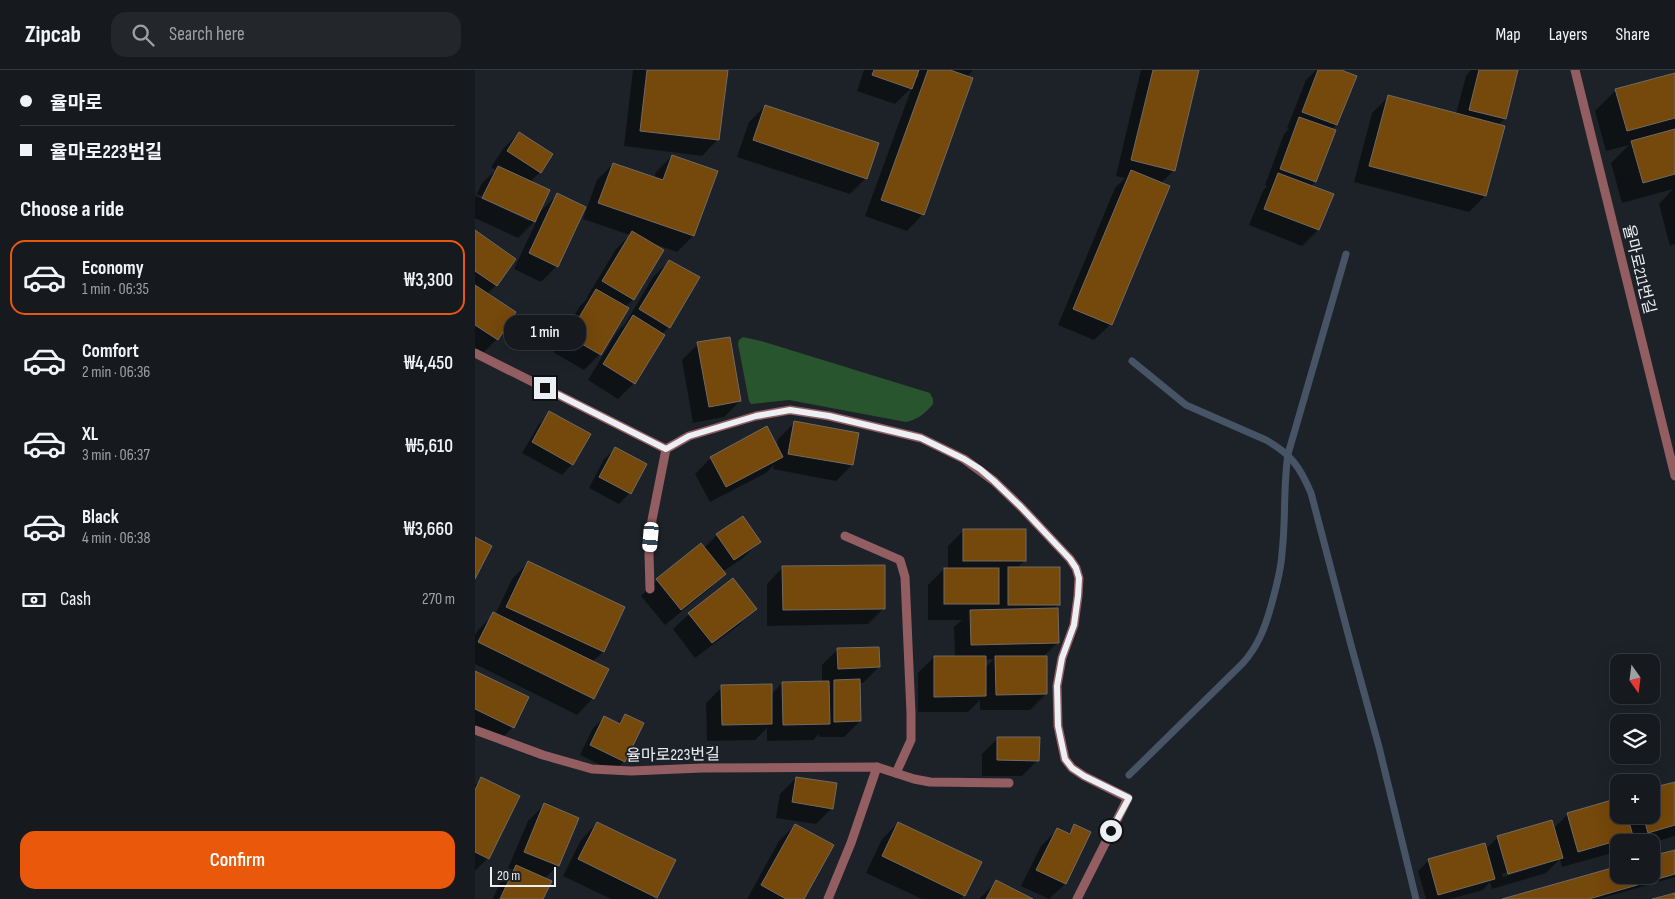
<!DOCTYPE html>
<html lang="en">
<head>
<meta charset="utf-8">
<style>
	:root { --surface:#161a1e; --page:#23272b; --text:#f1f3f6; --muted:#9ea1a4; --line:#35383c; --accent:#ea580c }
	body { margin:0; font-family:"Sofia Sans Condensed","Noto Sans KR",sans-serif; background:var(--page); color:var(--text); height:100vh; display:flex; flex-direction:column; font-size:19px; white-space:nowrap }
	* { box-sizing:border-box; margin:0 }
	p { font-size:16px; color:var(--muted) }
	.icon { flex:none; width:28px; height:28px; fill:none; stroke:currentColor; stroke-width:2; stroke-linecap:round; stroke-linejoin:round }
	.map { position:relative; flex:1; overflow:hidden }
	.side { display:flex; flex-direction:column; background:var(--surface); width:475px }
	.side>* { flex:none }
	.top-card { display:grid; align-content:center; height:110px; padding:0 20px; background:var(--surface) }
	.needle { width:32px; rotate:166deg }
	.fabs { position:absolute; left:1135px; top:584px; display:grid; gap:10px }
	.fabs a { display:grid; place-items:center; width:50px; height:50px; border-radius:10px; background:var(--surface); box-shadow:0 5px 20px #0002,0 0 0 1px var(--line); font-size:25px }
	.scale { position:absolute; left:15px; bottom:12px; width:66px; box-sizing:border-box; padding-left:5px; border:2px solid #eceff3; border-top:0; font-size:14px; line-height:18px; white-space:nowrap; color:#eceff3; -webkit-text-stroke:4px #1d2228; paint-order:stroke }
	.end { position:absolute; width:22px; height:22px; margin:-11px; border:6px solid #eceff3; background:#111; box-shadow:0 0 0 2px #111 }
	.from { border-radius:50% }
	.bubble { position:absolute; height:35px; border-radius:15px; background:var(--surface); box-shadow:0 5px 20px #0002,0 0 0 1px var(--line); font-size:16px; font-weight:600; line-height:35px; text-align:center }
	.car { position:absolute; width:15px; height:30px; margin:-15px -8px; border-radius:6px; box-shadow:0 0 4px 1px #0007; background:linear-gradient(#fff 24%,#345 0 40%,#fff 0 76%,#345 0 86%,#fff 0) }
	.top-card b { display:flex; align-items:center; gap:18px; height:48px; font-size:19px }
	.top-card b+b { border-top:1px solid var(--line) }
	.top-card i { width:12px; height:12px; background:var(--text) }
	ul { padding:0; list-style:none }
	li { display:flex; align-items:center; gap:15px; height:75px; margin:0 10px 8px; padding:0 10px; border:2px solid transparent; border-radius:15px }
	li div { flex:1 }
	li b { display:block; font-size:19px }
	li em { font-style:normal; font-weight:600 }
	li.active { border-color:var(--accent) }
	li>.icon { width:45px; height:45px; stroke-width:1.5 }
	h2 { padding:0 20px; font-size:22px; line-height:60px }
	.pay { display:flex; align-items:center; gap:12px; height:55px; padding:0 20px; font-size:19px }
	.pay p { margin-inline-start:auto }
	.button { display:flex; gap:10px; margin-top:auto; padding:10px 20px }
	.button a { flex:1; height:58px; border-radius:15px; background:var(--accent); color:#fff; font-size:20px; font-weight:600; line-height:58px; text-align:center }
	header { display:flex; align-items:center; gap:30px; box-sizing:border-box; height:70px; padding:0 25px; background:var(--surface); border-bottom:1px solid var(--line) }
	header strong { font-size:24px }
	nav { display:flex; gap:28px; margin-inline-start:auto; font-size:18px }
	.search { width:350px; height:45px; background:var(--page); display:flex; align-items:center; gap:12px; box-sizing:border-box; padding:0 18px; border-radius:15px; color:var(--muted); font-size:19px }
	main { display:flex; flex:1; min-height:0 }
	.map>svg:first-child { display:block }
	.green { fill:#29552e }
	.shadow { fill:#0007; fill-rule:evenodd }
	.lines { fill:none; stroke-linecap:round; stroke-linejoin:round }
	.stream { stroke:#475466; stroke-width:7 }
	.building { fill:#75480b; stroke:#716b64 }
	.lane { stroke:#925e61; stroke-width:9 }
	.route { stroke:#eceff3; stroke-width:6 }
	.labels { text-anchor:middle; stroke-width:4; stroke-linejoin:round; paint-order:stroke }
	.street-label { font-size:16px; fill:#eceff3; stroke:#1d2228 }
</style>
</head>
<body>
<header>
<strong>Zipcab</strong>
<div class="search"><svg class="icon" aria-label="search" viewBox="0 0 24 24"><circle cx="10" cy="10" r="6"/><path d="M15 15l6 6"/></svg>Search here</div>
<nav><a>Map</a><a>Layers</a><a>Share</a></nav>
</header>
<main>
<section class="side">
<div class="top-card">
<b><i class="from"></i>율마로</b>
<b><i></i>율마로223번길</b>
</div>
<h2>Choose a ride</h2>
<ul>
<li class="active"><svg class="icon" aria-label="car" viewBox="0 0 24 24"><path d="M5 17H2v-5l4-1 3-4h7l3 4 3 1v5h-3M9 17h6M6 11h13"/><circle cx="7" cy="17" r="2"/><circle cx="17" cy="17" r="2"/></svg><div><b>Economy</b><p>1 min · 06:35</p></div><em>₩3,300</em></li>
<li><svg class="icon" aria-label="car" viewBox="0 0 24 24"><path d="M5 17H2v-5l4-1 3-4h7l3 4 3 1v5h-3M9 17h6M6 11h13"/><circle cx="7" cy="17" r="2"/><circle cx="17" cy="17" r="2"/></svg><div><b>Comfort</b><p>2 min · 06:36</p></div><em>₩4,450</em></li>
<li><svg class="icon" aria-label="car" viewBox="0 0 24 24"><path d="M5 17H2v-5l4-1 3-4h7l3 4 3 1v5h-3M9 17h6M6 11h13"/><circle cx="7" cy="17" r="2"/><circle cx="17" cy="17" r="2"/></svg><div><b>XL</b><p>3 min · 06:37</p></div><em>₩5,610</em></li>
<li><svg class="icon" aria-label="car" viewBox="0 0 24 24"><path d="M5 17H2v-5l4-1 3-4h7l3 4 3 1v5h-3M9 17h6M6 11h13"/><circle cx="7" cy="17" r="2"/><circle cx="17" cy="17" r="2"/></svg><div><b>Black</b><p>4 min · 06:38</p></div><em>₩3,660</em></li>
</ul>
<div class="pay"><svg class="icon" aria-label="cash" viewBox="0 0 24 24"><path d="M3 7h18v10H3z"/><circle cx="12" cy="12" r="2"/></svg>Cash<p>270 m</p></div>
<div class="button"><a>Confirm</a></div>
</section>
<div class="map">
<svg width="1200" height="829" viewBox="0 0 1200 829">
	<rect width="100%" height="100%" fill="#1d2228"/>
	<path class="green" d="M268,267L286,271L455,323L458,329V334C451,343 442,350 431,352L314,330L276,334L274,331L263,274L264,270Z"/>
	<g class="shadow">
		<polygon points="158,0 251,0 243,69 227,86 149,76"/>
		<path d="M389,0H498L492,7L448,144L432,161L390,146L437,17L420,34L382,21ZM441,4L445,5L439,11Z"/>
		<polygon points="666,0 723,0 699,100 685,114 636,254 619,270 583,255 640,118 650,108 641,106"/>
		<polygon points="841,0 862,0 861,55 856,60 840,112 835,117 843,160 827,176 774,155 788,121 792,116 790,115 809,64 814,59 812,58 831,10"/>
		<polygon points="995,0 1042,0 1030,49 1023,55 1010,126 994,142 879,112 897,43 913,27 981,44 991,6 996,0"/>
		<polygon points="1200,4 1200,174 1195,176 1184,134 1198,119 1147,133 1136,93 1154,75 1131,81 1120,41 1141,20"/>
		<polygon points="290,36 391,108 375,124 262,87 274,52"/>
		<path d="M44,63L65,102L55,112L62,145L82,125V196L66,212L39,199L63,148L43,168L0,148V128L7,113L21,100L16,97L28,79ZM2,124L54,148V151L1,126Z"/>
		<polygon points="197,86 241,102 218,166 202,182 177,173 187,181 158,230 150,237 125,284 109,300 78,282 105,236 113,228 112,227 141,179 155,165 108,149 122,110 138,94 179,109 181,102"/>
		<polygon points="0,162 39,189 21,215 12,224 22,269 6,285 0,281"/>
		<polygon points="194,191 194,257 187,264 159,313 143,329 113,310 142,262 150,254 178,207"/>
		<polygon points="223,274 265,331 249,347 218,353 207,290"/>
		<polygon points="75,343 97,394 87,405 47,383 64,354"/>
		<polygon points="319,353 377,395 361,411 298,399 299,395 291,403 235,432 220,404 236,388 302,378 303,369"/>
		<polygon points="140,379 155,423 144,434 114,418 129,389"/>
		<path d="M489,460L550,490L542,498L584,534L578,540L583,572L568,587L571,624L555,640H505V630L493,642H443V603L459,587H480L479,557L487,550H453V515L469,499H473V476ZM519,589L509,599V590Z"/>
		<polygon points="242,465 284,472 268,488 247,502 249,504 233,520 190,555 166,526 182,510 226,475 229,478"/>
		<polygon points="53,493 148,537 128,582 117,592 132,600 118,628 102,645 0,594 0,565 3,560 19,544 20,545 37,509"/>
		<polygon points="308,497 409,538 393,554 292,556 292,514"/>
		<polygon points="280,539 264,555 220,588 198,559 214,544"/>
		<polygon points="363,579 404,597 388,613 384,613 385,651 369,667 344,667 344,664 338,670 292,671 292,658 280,670 232,671 231,633 247,617 296,625 307,613 347,612 347,595"/>
		<polygon points="0,602 38,657 22,673 0,662"/>
		<polygon points="150,646 149,691 139,702 105,685 118,658 129,648 142,654"/>
		<polygon points="523,668 563,690 547,706 507,706 507,684"/>
		<polygon points="321,708 357,738 341,754 301,748 305,724"/>
		<polygon points="6,709 13,788 0,801 0,715"/>
		<path d="M1200,713V766L1176,773L1156,772L1155,768L1151,772H1144V779L1141,782L1087,797L1085,789L1071,803L1017,819L1015,812L1008,820L975,829H951L943,801L954,790L1010,780L1023,767L1079,758L1093,744L1176,745ZM1070,792V794L1028,807L1027,804Z"/>
		<polygon points="69,735 102,749 82,796 69,809 67,829 18,829 25,812 38,800 33,798 53,751"/>
		<polygon points="122,753 181,827 179,829 136,829 88,806 106,770"/>
		<polygon points="423,753 489,825 485,829 447,829 391,803 407,769"/>
		<polygon points="320,755 327,829 272,829 304,771"/>
		<polygon points="600,756 615,763 590,814 574,829 546,816 566,776 582,760 592,764"/>
		<polygon points="1200,781 1200,807 1124,829 1032,829 1144,805 1176,805"/>
		<polygon points="521,812 556,829 504,829"/>
	</g>
	<g class="lines">
		<g class="stream">
			<path d="M657,291L711,335L791,370C816,384 825,397 836,423L876,575L904,677L941,829"/>
			<path d="M654,705L768,593C783,576 790,558 796,536C801,518 806,501 807,483C811,450 808,417 813,384L871,184"/>
		</g>
	</g>
	<g class="building">
		<polygon points="172,0 253,0 244,70 165,61"/>
		<polygon points="399,0 444,0 437,19 397,5"/>
		<polygon points="453,0 475,0 498,8 449,145 406,130"/>
		<polygon points="678,0 724,0 700,101 656,90"/>
		<polygon points="843,0 866,0 882,6 862,55 827,42"/>
		<polygon points="1004,0 1043,0 1031,49 994,40"/>
		<polygon points="1200,3 1200,48 1152,61 1140,19"/>
		<polygon points="913,25 1030,56 1011,126 894,96"/>
		<polygon points="290,35 404,73 392,109 278,70"/>
		<polygon points="824,47 861,60 841,112 805,99"/>
		<polygon points="1200,59 1200,104 1168,113 1156,71"/>
		<polygon points="44,62 78,84 66,103 32,81"/>
		<polygon points="197,85 243,101 219,166 123,133 138,93 188,110"/>
		<polygon points="23,96 75,120 60,152 7,128"/>
		<polygon points="656,100 695,116 637,255 598,239"/>
		<polygon points="803,103 859,124 844,160 789,139"/>
		<polygon points="82,123 111,137 83,197 54,183"/>
		<polygon points="0,160 41,189 22,216 0,201"/>
		<polygon points="157,161 189,180 159,230 127,211"/>
		<polygon points="194,190 225,207 195,258 164,239"/>
		<polygon points="0,215 41,242 23,270 0,255"/>
		<polygon points="121,219 154,238 126,285 93,266"/>
		<polygon points="158,245 190,265 160,314 128,294"/>
		<polygon points="255,267 266,331 234,337 222,272"/>
		<polygon points="74,341 116,364 98,395 57,372"/>
		<polygon points="319,351 384,363 378,395 313,384"/>
		<polygon points="292,356 308,387 251,417 235,387"/>
		<polygon points="140,377 172,394 156,424 124,407"/>
		<polygon points="268,446 286,472 259,490 241,464"/>
		<rect x="488" y="459" width="63" height="32"/>
		<polygon points="0,467 17,476 0,509"/>
		<polygon points="226,473 251,504 206,540 181,509"/>
		<polygon points="53,491 150,537 129,582 31,537"/>
		<polygon points="410,495 410,539 308,540 307,496"/>
		<rect x="533" y="497" width="52" height="38"/>
		<rect x="469" y="498" width="55" height="36"/>
		<polygon points="258,508 282,539 237,573 213,543"/>
		<polygon points="583,538 584,573 496,575 495,540"/>
		<polygon points="18,542 134,599 119,629 3,572"/>
		<polygon points="404,577 405,597 363,599 362,578"/>
		<polygon points="459,586 511,586 511,626 459,627"/>
		<polygon points="520,586 572,586 572,624 521,625"/>
		<polygon points="0,601 54,627 39,658 0,639"/>
		<polygon points="385,609 386,651 359,652 359,610"/>
		<polygon points="354,611 355,654 308,655 307,612"/>
		<polygon points="297,614 297,654 247,655 246,615"/>
		<polygon points="150,644 169,653 150,692 115,675 129,646 145,654"/>
		<polygon points="522,667 565,667 564,691 522,690"/>
		<polygon points="6,707 45,726 14,789 0,782 0,720"/>
		<polygon points="321,707 362,713 358,739 317,732"/>
		<polygon points="1200,712 1200,755 1173,763 1168,745 1176,745 1176,718"/>
		<polygon points="1144,728 1144,745 1152,745 1158,766 1103,782 1092,743"/>
		<polygon points="69,733 104,748 84,796 49,782"/>
		<polygon points="1077,750 1088,788 1033,804 1022,766"/>
		<polygon points="122,752 201,790 182,828 103,789"/>
		<polygon points="423,752 507,792 490,826 407,786"/>
		<polygon points="320,754 359,775 329,829 311,829 286,815"/>
		<polygon points="599,754 616,762 591,814 561,800 582,758 595,764"/>
		<polygon points="1010,773 1020,809 963,825 953,789"/>
		<polygon points="1200,780 1200,804 1114,829 1027,829 1144,796 1144,805 1176,805 1176,786"/>
		<polygon points="41,795 77,811 68,829 25,829"/>
		<polygon points="521,810 558,829 511,829"/>
		<polygon points="1200,823 1200,829 1177,829"/>
	</g>
	<g class="lines">
		<g class="lane">
			<polyline points="1100,0 1200,406"/>
			<polyline points="0,283 191,379 214,366 281,346 315,340 354,346 446,368 489,389 519,411 546,437 595,489 601,498 604,508 603,526 599,555 587,588 582,616 583,656 590,689 597,698 609,706 653,728 602,829"/>
			<polyline points="370,466 425,490 430,507 436,643 436,670 421,703"/>
			<polyline points="175,519 174,484 177,450 191,379"/>
			<polyline points="0,660 68,685 117,699 156,701 227,698 402,697 439,709 455,712 534,713"/>
			<polyline points="353,829 376,773 402,697"/>
		</g>
	</g>
	<g class="lines">
		<polyline class="route" points="70,318 191,379 214,366 281,346 315,340 354,346 446,368 489,389 505,399 519,411 546,437 595,489 601,498 604,508 603,526 599,555 587,588 582,616 583,656 590,689 597,698 609,706 654,728 636,761"/>
	</g>
	<g class="labels">
		<g class="street-label">
			<text transform="translate(1165 199) rotate(76)" y="6">율마로211번길</text>
			<text transform="translate(198 684) rotate(-1)" y="6">율마로223번길</text>
		</g>
	</g>
</svg>
<div class="fabs">
<a><svg class="needle" viewBox="-14 -14 28 28"><path d="M0-13l5 13h-10z" fill="#e53935"/><path d="M0 13l5-13h-10z" fill="#9ea1a4"/></svg></a>
<a><svg class="icon" aria-label="layers" viewBox="0 0 24 24"><path d="M12 4l9 5-9 5-9-5zM3 14l9 5 9-5"/></svg></a>
<a>+</a>
<a>−</a>
</div>
<div class="scale">20 m</div>
<i class="end from" style="left:636px;top:761px"></i>
<i class="end" style="left:70px;top:318px"></i>
<div class="bubble" style="left:29px;top:245px;width:82px">1 min</div>
<i class="car" style="left:176px;top:467px;rotate:185deg"></i>
</div>
</main>
</body>
</html>
